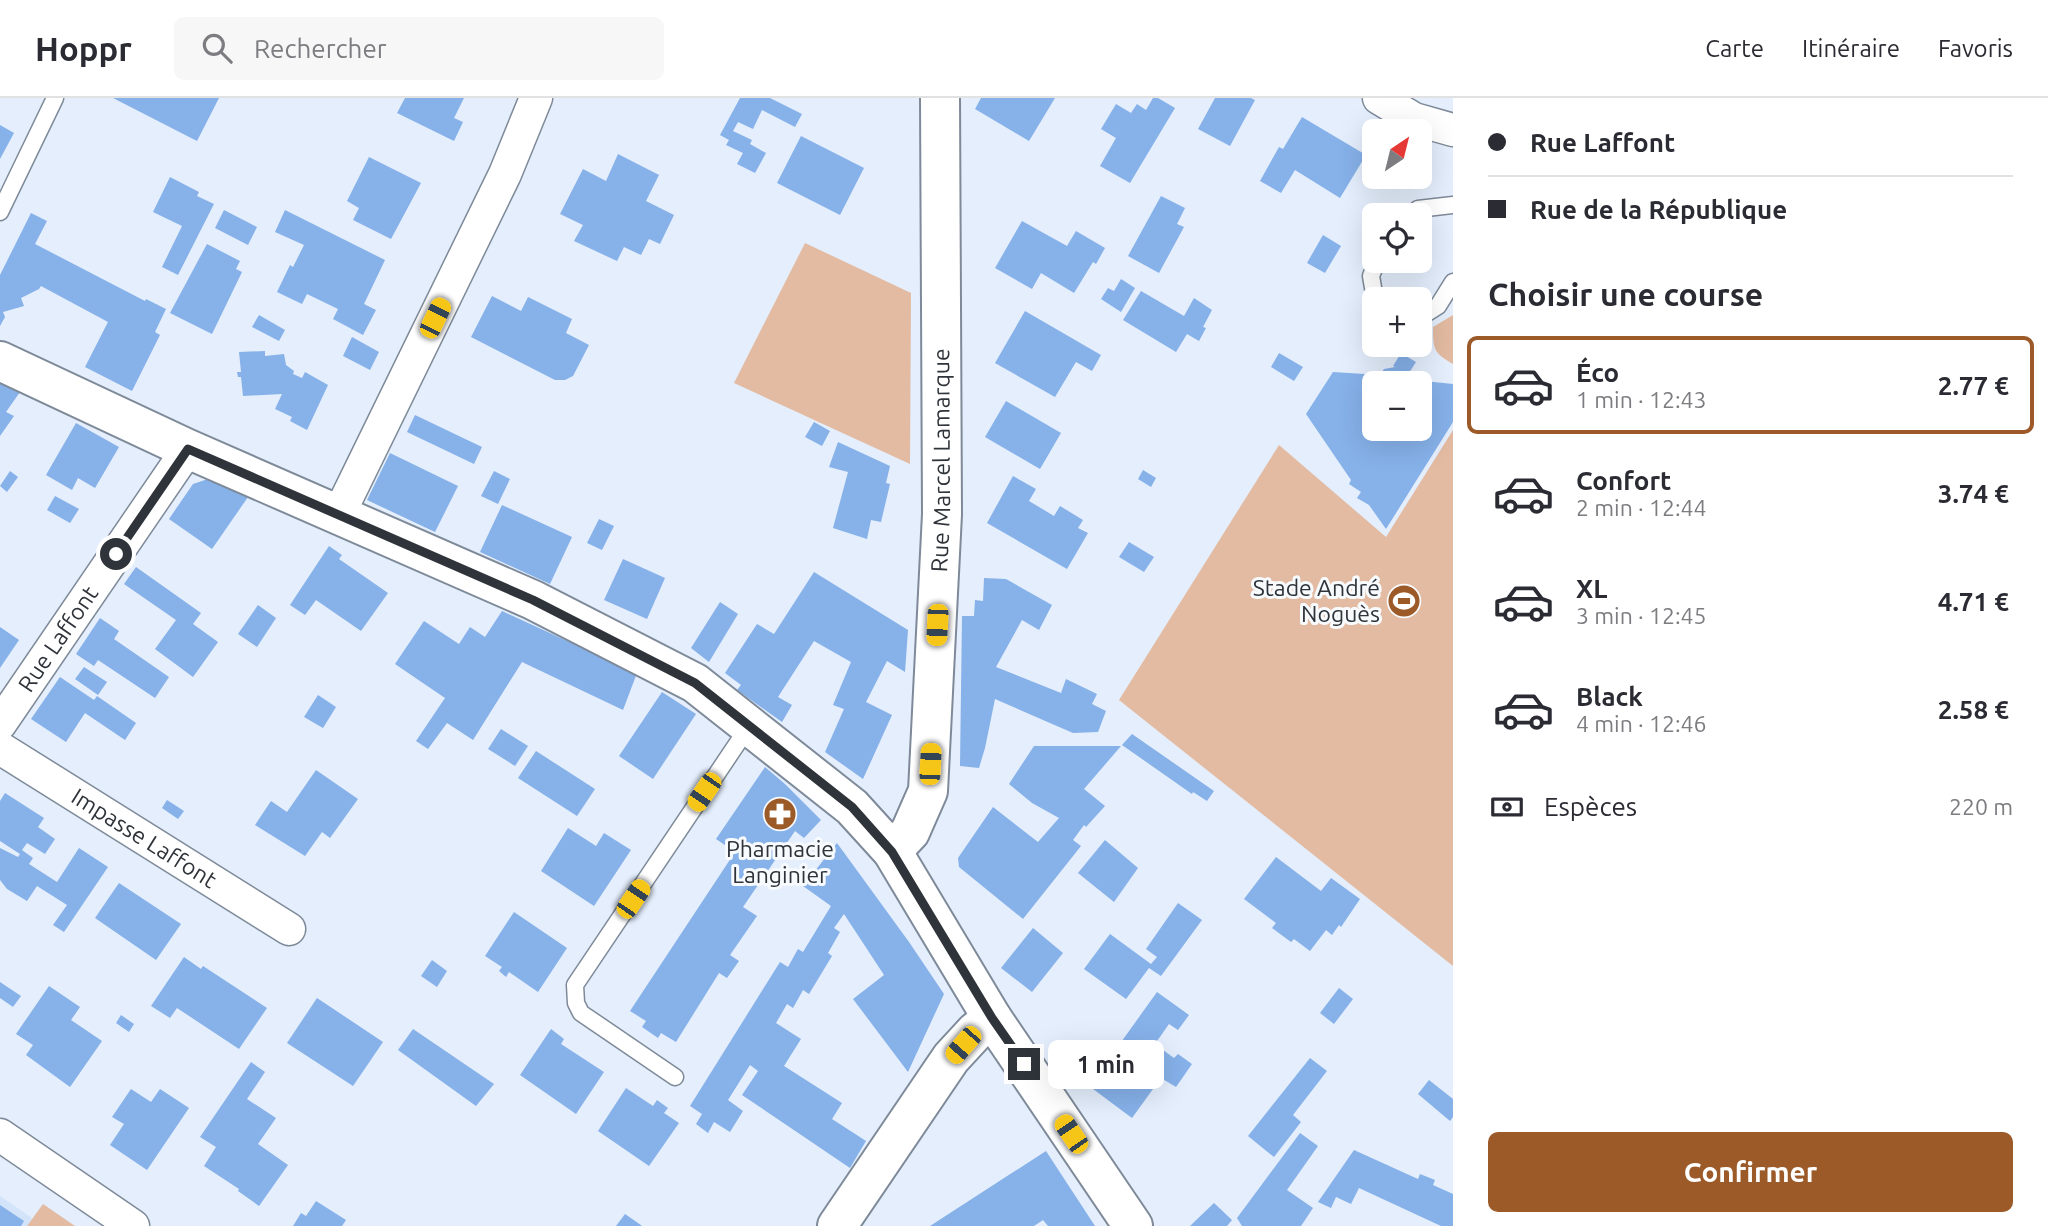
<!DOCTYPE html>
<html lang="fr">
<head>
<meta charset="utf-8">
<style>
	:root { --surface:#fff; --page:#f7f7f7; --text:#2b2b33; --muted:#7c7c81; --line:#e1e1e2; --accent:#9c5a28 }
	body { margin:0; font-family:Ubuntu,sans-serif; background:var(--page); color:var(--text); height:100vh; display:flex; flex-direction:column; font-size:26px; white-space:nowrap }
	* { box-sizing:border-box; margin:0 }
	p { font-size:23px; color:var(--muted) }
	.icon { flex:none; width:38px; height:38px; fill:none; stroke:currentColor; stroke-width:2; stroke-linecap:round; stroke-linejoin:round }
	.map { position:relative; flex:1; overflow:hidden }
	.details { display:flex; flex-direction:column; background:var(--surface); width:595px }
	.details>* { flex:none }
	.banner { display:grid; align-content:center; height:154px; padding:0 35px; background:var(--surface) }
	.needle { width:46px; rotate:35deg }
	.tools { position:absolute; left:1362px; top:21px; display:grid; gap:14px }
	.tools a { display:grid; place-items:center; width:70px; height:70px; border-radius:10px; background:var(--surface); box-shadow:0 7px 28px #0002; font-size:35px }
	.end { position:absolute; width:32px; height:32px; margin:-16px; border:9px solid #2f343a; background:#fff; box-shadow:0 0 0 4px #fff }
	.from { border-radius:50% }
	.bubble { position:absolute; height:49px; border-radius:10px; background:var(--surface); box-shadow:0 7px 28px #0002; font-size:23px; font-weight:700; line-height:49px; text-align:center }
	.car { position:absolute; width:21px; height:42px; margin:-21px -10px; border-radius:9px; box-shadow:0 0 5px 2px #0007; background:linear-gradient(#f5c518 24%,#345 0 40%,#f5c518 0 76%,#345 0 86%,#f5c518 0) }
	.banner b { display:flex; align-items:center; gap:24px; height:66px; font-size:26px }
	.banner b+b { border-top:2px solid var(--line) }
	.banner i { width:18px; height:18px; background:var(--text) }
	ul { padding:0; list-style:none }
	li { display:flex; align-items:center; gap:21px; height:98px; margin:0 14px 10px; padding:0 21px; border:4px solid transparent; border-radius:10px }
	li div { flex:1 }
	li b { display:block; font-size:26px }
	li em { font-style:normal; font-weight:700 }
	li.current { border-color:var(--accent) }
	li>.icon { width:63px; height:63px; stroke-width:1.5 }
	h2 { padding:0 35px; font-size:32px; line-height:84px }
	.pay { display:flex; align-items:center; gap:18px; height:77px; padding:0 35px; font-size:26px }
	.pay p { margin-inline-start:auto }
	.button { display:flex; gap:14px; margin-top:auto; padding:14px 35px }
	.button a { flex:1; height:80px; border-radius:10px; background:var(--accent); color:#fff; font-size:28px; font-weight:700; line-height:80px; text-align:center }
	header { display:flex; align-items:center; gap:42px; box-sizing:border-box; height:98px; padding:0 35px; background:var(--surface); border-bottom:2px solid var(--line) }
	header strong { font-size:33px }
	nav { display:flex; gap:38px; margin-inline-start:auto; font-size:24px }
	.search { width:490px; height:63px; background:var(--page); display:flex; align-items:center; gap:18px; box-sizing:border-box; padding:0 24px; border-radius:10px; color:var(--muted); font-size:26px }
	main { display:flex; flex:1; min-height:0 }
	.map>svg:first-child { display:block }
	.built { fill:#d2e3fa }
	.green { fill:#e3bba2 }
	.building { fill:#86b1e9; fill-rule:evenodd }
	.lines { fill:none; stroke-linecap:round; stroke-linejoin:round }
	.service-casing { stroke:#7e8a99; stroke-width:19 }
	.minor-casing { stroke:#7e8a99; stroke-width:35 }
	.tertiary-casing { stroke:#7e8a99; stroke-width:42 }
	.service { stroke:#fff; stroke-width:16 }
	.minor { stroke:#fff; stroke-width:32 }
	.tertiary { stroke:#fff; stroke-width:38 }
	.route { stroke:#2f343a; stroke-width:9 }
	.labels { text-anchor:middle; stroke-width:6; stroke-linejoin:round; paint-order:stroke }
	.street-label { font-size:23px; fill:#2f343a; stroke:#f8fbfe }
	.poi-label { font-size:23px; fill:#2f343a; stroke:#f8fbfe; text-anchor:end }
</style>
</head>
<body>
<header>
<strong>Hoppr</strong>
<div class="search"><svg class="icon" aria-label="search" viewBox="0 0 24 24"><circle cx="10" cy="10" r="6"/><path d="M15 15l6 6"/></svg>Rechercher</div>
<nav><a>Carte</a><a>Itinéraire</a><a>Favoris</a></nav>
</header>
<main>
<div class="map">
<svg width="1453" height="1128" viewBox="0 0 1453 1128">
	<rect width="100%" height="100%" fill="#e4eefc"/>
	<polygon class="built" points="0,1098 32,1120 27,1128 0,1128"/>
	<g class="green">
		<polygon points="805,145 911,195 910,366 734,285"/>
		<path d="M1453,217V266C1433,255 1433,250 1433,229Z"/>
		<polygon points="1453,332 1453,868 1119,602 1279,347 1386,439"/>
		<polygon points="43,1106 75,1128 27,1128"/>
	</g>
	<g class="building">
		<polygon points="113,0 219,0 197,43"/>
		<polygon points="405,0 464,0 454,20 463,24 454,43 397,15"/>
		<polygon points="740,0 770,0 802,16 795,29 762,12 753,31 738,24 733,33 752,42 750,46 766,55 755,75 737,66 743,55 726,47 729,42 720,37"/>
		<polygon points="981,0 1055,0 1029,43 975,11"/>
		<polygon points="1153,0 1158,0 1175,10 1130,85 1100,68 1116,40 1101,31 1116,6 1131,15 1137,6 1146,12"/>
		<polygon points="1215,0 1251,0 1255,2 1230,48 1198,31"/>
		<polygon points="1302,19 1366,57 1340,100 1295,72 1281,95 1260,83 1279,49 1283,51"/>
		<polygon points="0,27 14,35 0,61"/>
		<polygon points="801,38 864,70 840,117 777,85"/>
		<polygon points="618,56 659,77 646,103 674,117 660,146 649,141 641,157 624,149 617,163 574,143 583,127 560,116 583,71 606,83"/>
		<polygon points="369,59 421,85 391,141 353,122 359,110 347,103"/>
		<polygon points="170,79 199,94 197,98 214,106 178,177 162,169 182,128 153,114"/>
		<polygon points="1161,98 1185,110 1177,126 1184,129 1159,175 1128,158"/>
		<polygon points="224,112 257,129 248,147 215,130"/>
		<polygon points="285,112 385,162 364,206 376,212 363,237 333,221 338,211 307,196 302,206 277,194 290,167 293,169 304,147 275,134"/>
		<polygon points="31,115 47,123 35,146 145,203 146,201 166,211 155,234 160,237 132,293 85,269 108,224 41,188 39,191 21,200 24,208 3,214 5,219 0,228 0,177"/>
		<polygon points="1022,123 1067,148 1076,133 1105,150 1096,166 1093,164 1074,195 1041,175 1032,191 995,170"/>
		<polygon points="1323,137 1341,148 1325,175 1307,165"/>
		<polygon points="207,146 240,163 236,171 242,174 212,236 170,215"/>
		<polygon points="1121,181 1135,190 1121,214 1101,201 1108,190 1114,193"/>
		<polygon points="1141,193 1184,218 1194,200 1212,212 1203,229 1206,230 1199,243 1187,236 1176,254 1123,222"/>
		<polygon points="492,198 521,213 528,199 572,221 566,235 589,247 573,278 565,282 555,282 471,239"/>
		<polygon points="1025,213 1101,257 1092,273 1076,264 1055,299 995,265"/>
		<polygon points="259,217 285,232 279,243 252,229"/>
		<polygon points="352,239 379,254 370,272 343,258"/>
		<polygon points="265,253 265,258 284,256 286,267 294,273 293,276 302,280 305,274 328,287 307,332 290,323 292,319 275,311 282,296 243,298 241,279 238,279 237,274 241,274 239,254"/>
		<polygon points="1279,255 1303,269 1294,283 1271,269"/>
		<path d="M1401,255L1416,264L1405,281L1453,286V324L1386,431L1369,407L1357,400L1361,394L1349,386L1351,382L1306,316L1333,274L1380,277L1384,271L1395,269L1393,268ZM1374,285H1419V331H1374Z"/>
		<polygon points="0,285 20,294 6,314 14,318 0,338"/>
		<polygon points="1006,303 1061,335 1040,371 985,339"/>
		<polygon points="415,317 482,349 474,366 407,334"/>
		<polygon points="814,324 830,333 822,348 805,339"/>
		<polygon points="76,325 119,349 95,390 78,380 72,392 46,377"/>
		<polygon points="838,344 890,368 886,385 890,386 881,424 871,422 867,441 833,430 848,374 829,369"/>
		<polygon points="390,355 458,388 435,434 367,402"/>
		<polygon points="1143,372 1156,380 1151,389 1138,381"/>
		<polygon points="10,373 18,379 7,394 0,388"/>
		<polygon points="494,373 510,381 498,406 481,398"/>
		<polygon points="1013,378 1036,391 1029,403 1054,418 1060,408 1083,422 1078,430 1088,435 1067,471 987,425"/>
		<polygon points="208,381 248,399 212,451 169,421 193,386"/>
		<polygon points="55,398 79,411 70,425 47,412"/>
		<polygon points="502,407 572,439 550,486 480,454"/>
		<polygon points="599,421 614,428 602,452 587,445"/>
		<polygon points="1129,444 1154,459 1144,474 1119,459"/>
		<polygon points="329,448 342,457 339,461 388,495 361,533 316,502 305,517 290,507"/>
		<polygon points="623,461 665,480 647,521 604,502"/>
		<polygon points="136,469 201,515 193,526 218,544 193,579 155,551 176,522 124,486"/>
		<polygon points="814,474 908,532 905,574 887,563 866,604 892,617 863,681 825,654 844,611 833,607 851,564 814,543 778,599 792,607 782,624 737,592 741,587 725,575 757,526 774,536"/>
		<polygon points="984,480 1006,481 1052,507 1039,532 1022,522 996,569 1061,595 1066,581 1097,596 1092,606 1106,613 1098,634 1073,635 995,601 985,650 979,670 960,668 962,518 974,518 975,502 983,503"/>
		<polygon points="720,504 738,516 709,564 691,550"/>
		<polygon points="258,507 276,520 257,549 238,536"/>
		<polygon points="502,513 637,575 623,612 522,564 473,642 447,625 428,651 416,643 445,600 395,566 424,523 459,546 470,529 485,539"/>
		<polygon points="100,520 119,533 114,541 169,579 155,600 98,562 94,568 76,556"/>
		<polygon points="0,529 19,542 0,570"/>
		<polygon points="84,569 107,584 98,597 75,581"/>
		<polygon points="60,579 94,602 97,598 136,625 125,642 85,615 66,644 31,621"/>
		<polygon points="662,594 696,616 653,681 619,658"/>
		<polygon points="318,597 336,609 323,630 304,619"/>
		<polygon points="501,631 528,648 515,668 488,651"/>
		<polygon points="1132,636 1214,693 1207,703 1193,694 1192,696 1122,647"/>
		<polygon points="1034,648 1121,648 1084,691 1105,708 1086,729 1084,727 1073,742 1081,748 1023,821 959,769 958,760 993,709 1038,744 1059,720 1032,705 1009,686"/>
		<polygon points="536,653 595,691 577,718 518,680"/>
		<polygon points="765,669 785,686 821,722 804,740 795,733 743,809 757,818 730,857 739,863 727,880 719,875 676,944 661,935 658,940 642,929 646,923 630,913 735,754 716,741"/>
		<polygon points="316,672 358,701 330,740 322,734 305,758 255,727 271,703 287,714"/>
		<polygon points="5,695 44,720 38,729 55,741 45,756 27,745 22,752 33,760 29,766 57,784 79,750 108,769 64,834 53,827 67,807 37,788 27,803 7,791 0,782 0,750 18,759 20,756 0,743 0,703"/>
		<polygon points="167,702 184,713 178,721 162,710"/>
		<polygon points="568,730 596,748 604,735 631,752 594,808 541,773"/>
		<polygon points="1105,742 1138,770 1114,804 1078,775"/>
		<polygon points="837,745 909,844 944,896 908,974 853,901 884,877 844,816 834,830 840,834 828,855 832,858 809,896 803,892 793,910 787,906 776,925 801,941 784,968 842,1005 832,1021 866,1043 850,1070 742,997 758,973 750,967 728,1002 743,1013 730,1034 714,1024 708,1035 696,1026 702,1016 690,1008 780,864 788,869 798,851 803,854 831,808 803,788"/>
		<polygon points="1276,759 1321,793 1331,780 1360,801 1341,829 1339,827 1332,837 1326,832 1310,853 1294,841 1291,844 1272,830 1276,825 1244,801"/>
		<polygon points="119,785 181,826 156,862 95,820"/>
		<polygon points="1178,805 1202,822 1161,878 1149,870 1126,901 1084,871 1110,836 1151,866 1157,859 1146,851"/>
		<polygon points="514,814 567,850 538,894 509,874 506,879 499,873 502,869 485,858"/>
		<polygon points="1033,830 1063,855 1032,894 1001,870"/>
		<polygon points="184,859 201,871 203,868 267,910 239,951 177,910 170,920 151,908"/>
		<polygon points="432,862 447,873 437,889 421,878"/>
		<polygon points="0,884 21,898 13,909 0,900"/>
		<polygon points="49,888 80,909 71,922 102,943 70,989 26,957 33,947 16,936"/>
		<polygon points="1339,890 1353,901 1334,926 1320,915"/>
		<polygon points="1157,894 1189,917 1178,932 1169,926 1155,946 1174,960 1178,956 1192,966 1176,989 1161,980 1132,1020 1093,991 1108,970 1104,968"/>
		<polygon points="317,900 383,944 353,988 287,945"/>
		<polygon points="121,917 134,926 129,934 116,925"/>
		<polygon points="413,931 494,986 476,1008 398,952"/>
		<polygon points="551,931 564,941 561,946 604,974 576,1016 520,977"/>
		<polygon points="1310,960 1327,973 1293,1017 1301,1024 1274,1059 1248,1038"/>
		<polygon points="251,964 265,974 247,1001 276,1020 258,1046 288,1067 259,1108 238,1093 239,1091 204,1068 216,1049 200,1039"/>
		<polygon points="1429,982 1453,1001 1453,1019 1450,1023 1418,996"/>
		<polygon points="626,990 653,1008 657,1002 668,1010 664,1015 679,1025 649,1068 598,1033"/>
		<polygon points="131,991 151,1004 160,991 189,1010 147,1072 110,1047 124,1026 112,1019"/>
		<polygon points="1300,1035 1318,1048 1287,1092 1313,1110 1301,1128 1242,1128 1237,1120"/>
		<polygon points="1354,1052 1418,1081 1420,1076 1435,1082 1433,1087 1453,1096 1453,1128 1441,1128 1359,1090 1351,1106 1336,1099 1331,1110 1318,1104"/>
		<polygon points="1046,1053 1095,1128 1048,1128 1043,1122 1034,1128 930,1128"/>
		<polygon points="316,1103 346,1122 342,1128 293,1128 301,1115 306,1118"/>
		<polygon points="1214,1105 1232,1122 1227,1128 1190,1128"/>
		<polygon points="0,1107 24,1123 21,1128 0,1128"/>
		<polygon points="625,1116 638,1125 642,1128 616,1128"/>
	</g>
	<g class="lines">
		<defs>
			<g id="service">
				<polyline points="0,114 55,0"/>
				<polyline points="1411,117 1418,111 1453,107"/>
				<polyline points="1375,201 1371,178 1377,163"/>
				<polyline points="1419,220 1438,208 1453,184"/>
				<polyline points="675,979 581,915 576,905 575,887 749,628"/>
			</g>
			<g id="minor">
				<polyline points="1379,0 1414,21 1453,32"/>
				<polyline points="339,416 505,76 536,0"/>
				<path id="s1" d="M0,626L188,351"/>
				<path id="s2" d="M0,650L289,831"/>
				<polyline points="0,1037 133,1128"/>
			</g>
			<g id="tertiary">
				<polyline points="0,263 188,351 533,502 695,585 852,709 892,753 992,920 1133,1128"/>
				<path id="s3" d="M892,753L910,734L928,693L942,416L940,0"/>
				<polyline points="837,1128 951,960 975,934 992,920"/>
			</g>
		</defs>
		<use href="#service" class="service-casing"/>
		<use href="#minor" class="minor-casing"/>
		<use href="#tertiary" class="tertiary-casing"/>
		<use href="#service" class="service"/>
		<use href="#minor" class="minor"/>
		<use href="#tertiary" class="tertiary"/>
	</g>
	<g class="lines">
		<polyline class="route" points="116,456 188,351 533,502 695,585 852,709 892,754 992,920 1024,966"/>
	</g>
	<defs>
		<symbol id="stadium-disc" viewBox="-11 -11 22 22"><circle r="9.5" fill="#9c5a28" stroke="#f8fbfe"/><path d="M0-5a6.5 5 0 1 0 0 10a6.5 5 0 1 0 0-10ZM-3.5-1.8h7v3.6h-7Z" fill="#fff"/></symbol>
		<symbol id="pharmacy-disc" viewBox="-11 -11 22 22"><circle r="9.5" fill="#9c5a28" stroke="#f8fbfe"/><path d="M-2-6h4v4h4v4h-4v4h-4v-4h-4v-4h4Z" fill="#fff"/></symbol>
	</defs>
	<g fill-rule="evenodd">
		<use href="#stadium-disc" x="1385" y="484" width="38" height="38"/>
		<use href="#pharmacy-disc" x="761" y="697" width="38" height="38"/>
	</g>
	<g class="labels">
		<g class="street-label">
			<text dy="8" stroke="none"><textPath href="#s3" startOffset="402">Rue Marcel Lamarque</textPath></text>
			<text dy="8" stroke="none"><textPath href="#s1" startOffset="103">Rue Laffont</textPath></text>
			<text dy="8" stroke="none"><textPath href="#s2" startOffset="170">Impasse Laffont</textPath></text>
		</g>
		<g class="poi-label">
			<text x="1380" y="498">Stade André<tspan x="1380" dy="26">Noguès</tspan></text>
			<text x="780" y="759" text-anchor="middle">Pharmacie<tspan x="780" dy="26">Langinier</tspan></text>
		</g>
	</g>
</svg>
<div class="tools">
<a><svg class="needle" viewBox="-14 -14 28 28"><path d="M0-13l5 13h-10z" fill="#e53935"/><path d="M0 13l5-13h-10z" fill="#7c7c81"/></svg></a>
<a><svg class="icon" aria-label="locate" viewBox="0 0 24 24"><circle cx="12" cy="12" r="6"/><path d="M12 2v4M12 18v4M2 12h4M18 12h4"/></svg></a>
<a>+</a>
<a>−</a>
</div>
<i class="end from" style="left:116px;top:456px"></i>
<i class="end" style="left:1024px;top:966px"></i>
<div class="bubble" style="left:1048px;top:942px;width:116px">1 min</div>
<i class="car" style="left:435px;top:220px;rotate:26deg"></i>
<i class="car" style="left:937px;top:527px;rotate:183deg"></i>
<i class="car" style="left:930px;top:666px;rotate:3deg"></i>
<i class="car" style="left:704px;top:694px;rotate:214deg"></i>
<i class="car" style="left:633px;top:801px;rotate:34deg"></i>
<i class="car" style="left:963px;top:947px;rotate:221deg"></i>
<i class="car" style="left:1071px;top:1036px;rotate:326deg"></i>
</div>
<section class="details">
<div class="banner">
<b><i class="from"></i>Rue Laffont</b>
<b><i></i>Rue de la République</b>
</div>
<h2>Choisir une course</h2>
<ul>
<li class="current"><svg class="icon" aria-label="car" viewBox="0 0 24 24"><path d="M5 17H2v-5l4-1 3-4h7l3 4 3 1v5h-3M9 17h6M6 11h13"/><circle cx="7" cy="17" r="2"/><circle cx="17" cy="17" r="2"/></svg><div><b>Éco</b><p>1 min · 12:43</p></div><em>2.77 €</em></li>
<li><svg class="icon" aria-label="car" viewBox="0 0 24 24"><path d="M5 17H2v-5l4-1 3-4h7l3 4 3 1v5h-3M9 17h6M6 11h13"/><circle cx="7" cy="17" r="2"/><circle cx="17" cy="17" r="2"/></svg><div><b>Confort</b><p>2 min · 12:44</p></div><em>3.74 €</em></li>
<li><svg class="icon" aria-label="car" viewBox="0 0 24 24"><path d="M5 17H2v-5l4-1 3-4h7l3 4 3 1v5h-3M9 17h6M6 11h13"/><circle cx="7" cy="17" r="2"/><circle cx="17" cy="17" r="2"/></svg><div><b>XL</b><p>3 min · 12:45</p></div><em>4.71 €</em></li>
<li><svg class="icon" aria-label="car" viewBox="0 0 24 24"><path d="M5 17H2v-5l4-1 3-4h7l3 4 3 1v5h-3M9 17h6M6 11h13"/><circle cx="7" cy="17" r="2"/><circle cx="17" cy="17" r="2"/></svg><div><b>Black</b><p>4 min · 12:46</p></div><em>2.58 €</em></li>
</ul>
<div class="pay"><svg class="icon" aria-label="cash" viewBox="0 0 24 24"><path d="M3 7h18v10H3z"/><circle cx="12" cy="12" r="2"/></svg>Espèces<p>220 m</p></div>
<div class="button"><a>Confirmer</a></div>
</section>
</main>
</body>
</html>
